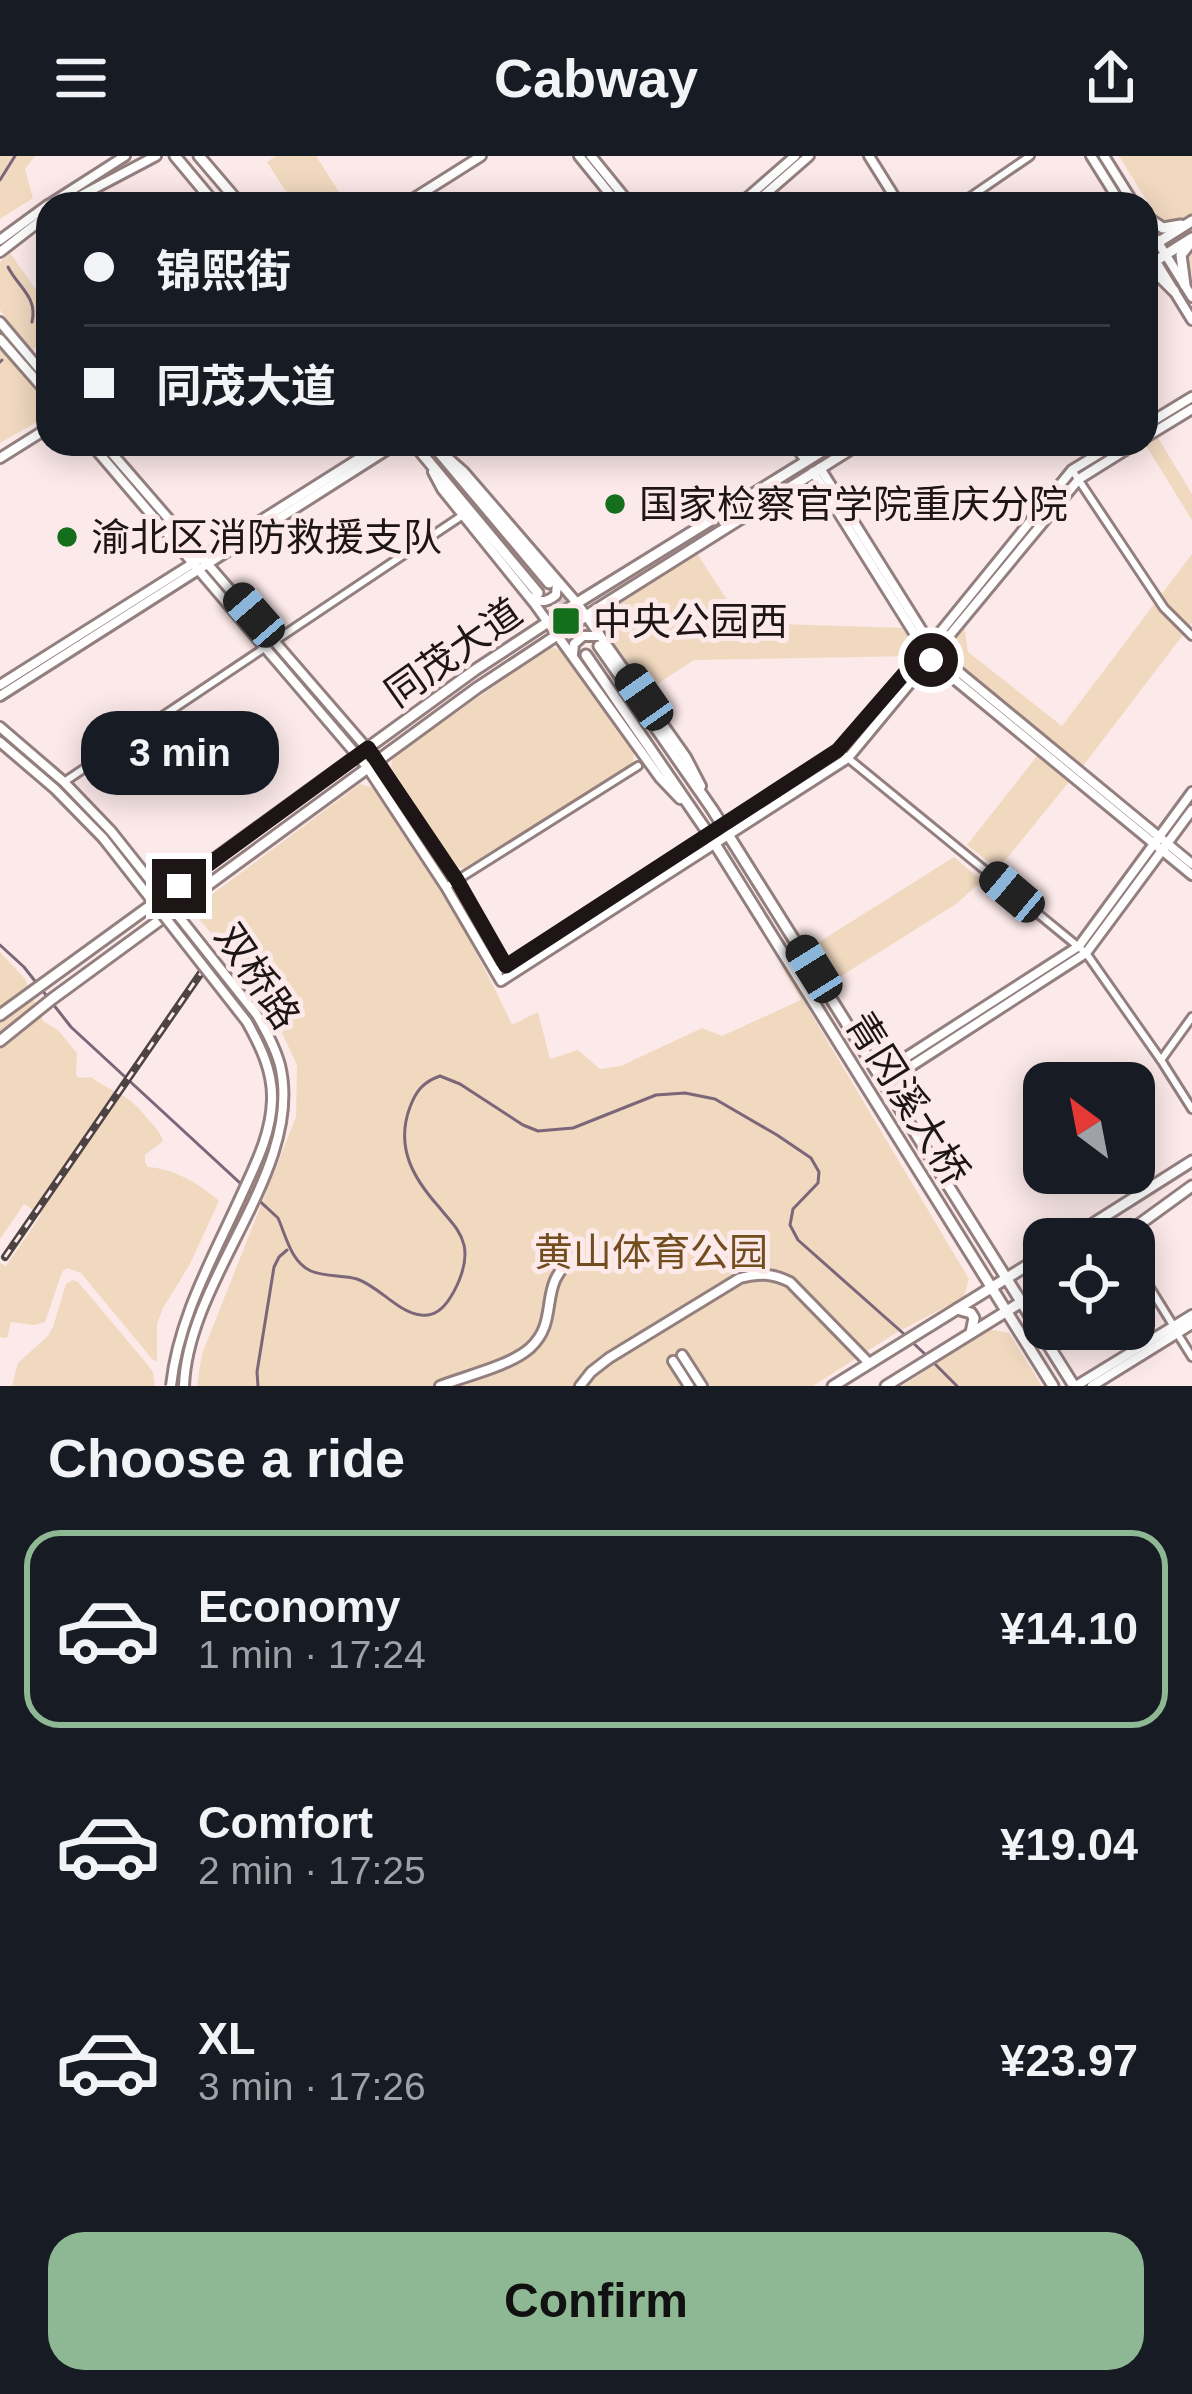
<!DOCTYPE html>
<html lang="en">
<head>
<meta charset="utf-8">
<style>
	:root { --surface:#171b24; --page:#242831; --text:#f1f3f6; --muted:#9ea1a6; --line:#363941; --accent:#8db893 }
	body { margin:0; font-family:Arial,"Noto Sans SC",sans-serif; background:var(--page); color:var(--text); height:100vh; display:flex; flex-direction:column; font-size:45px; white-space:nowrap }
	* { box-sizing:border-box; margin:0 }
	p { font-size:39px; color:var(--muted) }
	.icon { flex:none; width:66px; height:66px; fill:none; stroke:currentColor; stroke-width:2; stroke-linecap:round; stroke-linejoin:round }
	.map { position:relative; height:1230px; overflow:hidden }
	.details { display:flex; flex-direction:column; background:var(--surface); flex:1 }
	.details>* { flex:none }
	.top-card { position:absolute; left:36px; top:36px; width:1122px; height:264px; border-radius:36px; box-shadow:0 6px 30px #0003; display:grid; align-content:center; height:264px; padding:0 48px; background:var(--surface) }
	.needle { width:78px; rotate:328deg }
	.tools { position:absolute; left:1023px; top:906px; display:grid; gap:24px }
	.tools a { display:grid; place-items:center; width:132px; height:132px; border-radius:24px; background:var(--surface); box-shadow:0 6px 30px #0003; font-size:60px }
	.end { position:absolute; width:54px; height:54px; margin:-27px; border:15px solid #1e1616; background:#fff; box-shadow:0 0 0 6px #fff }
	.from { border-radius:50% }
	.bubble { position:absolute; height:84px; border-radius:36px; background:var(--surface); box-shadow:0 6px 30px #0003; font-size:39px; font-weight:600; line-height:84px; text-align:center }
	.car { position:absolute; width:36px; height:72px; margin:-36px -18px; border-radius:15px; box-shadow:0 0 9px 3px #0007; background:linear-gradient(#222 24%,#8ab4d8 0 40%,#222 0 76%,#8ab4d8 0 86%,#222 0) }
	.top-card b { display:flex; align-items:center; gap:42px; height:114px; font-size:45px }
	.top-card b+b { border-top:3px solid var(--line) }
	.top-card i { width:30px; height:30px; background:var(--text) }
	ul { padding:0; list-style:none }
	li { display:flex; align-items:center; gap:36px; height:198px; margin:0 24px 18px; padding:0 24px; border:6px solid transparent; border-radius:36px }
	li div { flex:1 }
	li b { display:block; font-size:45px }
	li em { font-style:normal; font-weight:600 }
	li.active { border-color:var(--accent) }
	li>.icon { width:108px; height:108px; stroke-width:1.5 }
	h2 { padding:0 48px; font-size:54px; line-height:144px }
	.cta { display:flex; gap:24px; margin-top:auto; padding:24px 48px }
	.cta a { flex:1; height:138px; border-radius:36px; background:var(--accent); color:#111; font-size:48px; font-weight:600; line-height:138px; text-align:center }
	header { display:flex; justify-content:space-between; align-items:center; height:156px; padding:0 48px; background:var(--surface); font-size:54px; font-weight:600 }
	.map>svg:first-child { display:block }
	.green { fill:#f1d9c0 }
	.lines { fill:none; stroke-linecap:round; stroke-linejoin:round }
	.stream { stroke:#7c6679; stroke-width:3 }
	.primary-tunnel { stroke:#dbc9c9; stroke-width:9; stroke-dasharray:9 4.5; stroke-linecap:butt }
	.street-casing { stroke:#947f7f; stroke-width:12 }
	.secondary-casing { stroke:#947f7f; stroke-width:14 }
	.primary-casing { stroke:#947f7f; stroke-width:15 }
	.street { stroke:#fff; stroke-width:6 }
	.secondary { stroke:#fff; stroke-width:8 }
	.primary { stroke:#fff; stroke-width:9 }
	.rail-casing { stroke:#4e4343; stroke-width:8 }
	.rail { stroke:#fce9e9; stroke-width:3; stroke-dasharray:9; stroke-linecap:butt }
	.secondary-bridge-casing { stroke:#947f7f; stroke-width:14; stroke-linecap:butt }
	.secondary-bridge { stroke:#fff; stroke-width:8 }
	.route { stroke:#1e1616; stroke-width:15 }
	.poi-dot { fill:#136f1b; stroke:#fce9e9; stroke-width:4.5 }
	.labels { text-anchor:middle; stroke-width:10; stroke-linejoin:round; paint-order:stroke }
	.poi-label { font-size:39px; fill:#1e1616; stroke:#fce9e9; text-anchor:start }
	.street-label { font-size:39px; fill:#1e1616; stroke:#fce9e9 }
	.park-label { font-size:39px; fill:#724d1e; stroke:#fce9e9 }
</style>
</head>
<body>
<header><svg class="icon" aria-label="menu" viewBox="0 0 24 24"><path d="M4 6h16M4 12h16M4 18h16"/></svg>Cabway<svg class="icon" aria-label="share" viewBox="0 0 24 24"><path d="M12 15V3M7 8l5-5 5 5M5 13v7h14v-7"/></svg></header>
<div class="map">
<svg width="1192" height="1230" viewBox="0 0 1192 1230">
	<rect width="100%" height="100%" fill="#fce9e9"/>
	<g class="green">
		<polygon points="0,0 35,0 25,13 33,42 0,63"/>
		<polygon points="276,0 316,0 339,36 320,48 294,48 267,6"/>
		<polygon points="1119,0 1192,0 1192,118 1188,111"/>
		<path d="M10,97L44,145C52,167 44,179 32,197L0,154V106Z"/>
		<polygon points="0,189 48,244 42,263 0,287"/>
		<polygon points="1157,280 1192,338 1192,364 1145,288"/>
		<polygon points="696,396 742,467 936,473 915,500 694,504 648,534 603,474 605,455"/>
		<polygon points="1192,398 1192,467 1083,610 946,500 944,493 964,468 968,496 1062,570"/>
		<polygon points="551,491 560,494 634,595 633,607 466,713 456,711 391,611 393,600"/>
		<polygon points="1037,600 1069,626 998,713 967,689"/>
		<path d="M360,628L375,632C425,709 474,785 512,869L538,856L550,903L578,894L600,913L621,910L702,872L722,880L801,844L781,810L954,701L982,725L956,748L803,844L969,1123L964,1141L894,1178L813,1230H197L202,1198L296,961L297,909L276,864L252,824L191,754Z"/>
		<path d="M0,796L25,823L43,865L58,874L77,897L76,919L80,922L91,921C115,939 126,935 146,961C154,970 159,974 163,985L145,999V1007L148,1011C175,1013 200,1028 219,1045L190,1108L163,1152L157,1168V1205L153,1204L81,1117L67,1112L62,1116L45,1166L34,1169L11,1166L7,1182L0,1181V1107L6,1110L41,1059L24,1048L0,1083Z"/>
		<polygon points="73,1124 78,1126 147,1208 153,1216 155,1230 12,1230 18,1207 48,1180 53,1171 66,1128"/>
		<polygon points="989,1173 1009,1177 1042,1230 902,1230"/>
	</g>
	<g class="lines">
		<g class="stream">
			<polyline points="0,24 15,0"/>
			<path d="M8,111C18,131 38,141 32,166"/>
			<polyline points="0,206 2,204"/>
			<path d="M0,789L24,811L71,871L278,1062C286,1080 291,1106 311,1115C325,1121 342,1119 357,1123C380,1131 397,1156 421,1159C434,1161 443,1153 450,1142C459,1128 468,1106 464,1089C460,1073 449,1064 439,1051C413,1022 395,991 410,951C416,935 423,926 440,920L460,928L523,969L538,975L573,972L656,939L685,937L715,943L777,979L811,1002L819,1016L818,1027L793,1053L790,1069L798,1084L904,1178"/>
			<polyline points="911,1185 926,1199"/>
			<polyline points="933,1206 957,1230"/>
			<polyline points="258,1230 257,1216 274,1111 279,1101 287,1094"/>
		</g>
		<g class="primary-tunnel">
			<polyline points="553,433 599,490"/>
			<polyline points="542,441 586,499"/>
		</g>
		<defs>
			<g id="street">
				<polyline points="427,34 438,48"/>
				<polyline points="960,48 1030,0"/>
				<polyline points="1072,314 1164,452 1192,480"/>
				<polyline points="838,594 1086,797 1161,904 1192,953"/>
				<polyline points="64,626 463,359"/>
				<polyline points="446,731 638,610"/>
				<polyline points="1161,904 1192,861"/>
				<polyline points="1134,1106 1173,1169"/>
				<polyline points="1177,1177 1192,1201"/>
			</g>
			<g id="secondary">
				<polyline points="579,0 618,48"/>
				<polyline points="591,0 630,48"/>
				<polyline points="869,0 899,48"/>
				<polyline points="1091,0 1121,48"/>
				<polyline points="1104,0 1134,48"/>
				<polyline points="50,48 125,0"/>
				<polyline points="65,48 156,0"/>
				<polyline points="405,48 481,0"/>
				<polyline points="740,48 795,0"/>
				<polyline points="754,48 809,0"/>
				<polyline points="1146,67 1192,141"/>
				<polyline points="0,84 48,49"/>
				<polyline points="1147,91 1192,164"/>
				<polyline points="0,96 48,59"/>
				<polyline points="0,166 48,223"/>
				<polyline points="0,183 48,238"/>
				<polyline points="1146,269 1192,241"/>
				<polyline points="1146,281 1192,253"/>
				<polyline points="91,288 367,611 446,731 501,825 848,602 1079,323 1135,288"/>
				<polyline points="104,288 377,604 457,724 507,812"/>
				<polyline points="794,288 806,305"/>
				<polyline points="804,288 812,301"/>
				<polyline points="447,301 464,316 577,447 686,601 701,630"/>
				<polyline points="0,302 48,272"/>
				<polyline points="820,312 936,497 1192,708"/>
				<polyline points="433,316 442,333 534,447 660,622 680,643"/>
				<polyline points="813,316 931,504 1192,719"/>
				<path d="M532,442C542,447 547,446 556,439L557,427"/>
				<polyline points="573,498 574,488 583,480 600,480"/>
				<polyline points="0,529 382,288"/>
				<polyline points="0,540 396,288"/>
				<polyline points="0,571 64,626 111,675"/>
				<polyline points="0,586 55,633 103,682"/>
				<polyline points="496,816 838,594 925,495 1072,314 1115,288"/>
				<polyline points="880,918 1079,790 1192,636"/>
				<polyline points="885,927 1086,797 1192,654"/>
				<polyline points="682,1199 702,1230"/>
				<polyline points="673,1205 689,1230"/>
				<path d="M440,1230C465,1220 510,1210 530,1192C562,1163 535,1127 576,1101"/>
				<path d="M580,1230L591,1216L609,1202L740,1122C759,1117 772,1117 790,1126L869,1207"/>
				<polyline points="1076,1230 1192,1159"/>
				<polyline points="1092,1230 1192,1168"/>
			</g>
			<g id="primary">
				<polyline points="175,0 215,48"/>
				<polyline points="199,0 240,48"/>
				<polyline points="1146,61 1163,72 1181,69"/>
				<polyline points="1146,94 1192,65"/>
				<polyline points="1146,111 1192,82"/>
				<polyline points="1146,118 1161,122 1174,135"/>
				<polyline points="1185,129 1181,99 1192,85"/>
				<polyline points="414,288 538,437"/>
				<polyline points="432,288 549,427"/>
				<polyline points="599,490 712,653 1074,1230"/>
				<polyline points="586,499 710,680 1053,1230"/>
				<polyline points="0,859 475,514 577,447 834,288"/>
				<polyline points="0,885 52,843 477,532 586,460 859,288"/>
				<polyline points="1069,1083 1192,1005"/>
				<polyline points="1119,1083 1192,1030"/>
				<polyline points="1044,1105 1037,1113 1038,1119 1044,1123"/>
				<polyline points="957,1153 971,1157 974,1162 971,1177"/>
				<polyline points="833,1230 1044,1099"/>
				<polyline points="886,1230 1044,1132"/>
			</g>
		</defs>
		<use href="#street" class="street-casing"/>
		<use href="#secondary" class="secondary-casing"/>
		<use href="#primary" class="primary-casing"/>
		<use href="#street" class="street"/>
		<use href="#secondary" class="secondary"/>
		<use href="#primary" class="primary"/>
		<defs>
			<polyline id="rail" points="5,1101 203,814"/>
		</defs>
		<use href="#rail" class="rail-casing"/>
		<use href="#rail" class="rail"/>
		<defs>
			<g id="secondary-bridge">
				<path d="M111,675L257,859C266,875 275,891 280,909C305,1014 188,1121 184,1230"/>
				<path d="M103,682L247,866C261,891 273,916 272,944C271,979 255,1009 241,1040C213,1102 178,1162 171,1230"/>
			</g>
		</defs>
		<use href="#secondary-bridge" class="secondary-bridge-casing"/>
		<use href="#secondary-bridge" class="secondary-bridge"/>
	</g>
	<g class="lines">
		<polyline class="route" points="179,730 368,592 457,724 506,810 838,594 930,488 936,497 931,504"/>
	</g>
	<g class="poi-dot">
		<circle cx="615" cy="348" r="12"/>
		<circle cx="67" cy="381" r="12"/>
		<rect x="551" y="450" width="30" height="30" rx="6"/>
	</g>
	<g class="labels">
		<g class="poi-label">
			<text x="639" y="362">国家检察官学院重庆分院</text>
			<text x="91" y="395">渝北区消防救援支队</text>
			<text x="593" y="479">中央公园西</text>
		</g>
		<g class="street-label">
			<text transform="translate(453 496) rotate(-35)" y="14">同茂大道</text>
			<text transform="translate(258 820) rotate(56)" y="14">双桥路</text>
			<text transform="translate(908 942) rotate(58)" y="14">青冈溪大桥</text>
		</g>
		<g class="park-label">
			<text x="651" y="1110">黄山体育公园</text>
		</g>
	</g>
</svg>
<div class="tools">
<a><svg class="needle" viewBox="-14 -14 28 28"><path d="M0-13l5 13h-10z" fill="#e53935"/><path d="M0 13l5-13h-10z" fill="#9ea1a6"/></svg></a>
<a><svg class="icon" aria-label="locate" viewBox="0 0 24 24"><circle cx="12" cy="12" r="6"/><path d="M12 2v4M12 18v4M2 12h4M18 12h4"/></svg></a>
</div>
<i class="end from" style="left:931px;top:504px"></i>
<i class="end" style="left:179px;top:730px"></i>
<div class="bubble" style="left:81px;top:555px;width:198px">3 min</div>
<i class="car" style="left:254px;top:459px;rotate:319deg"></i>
<i class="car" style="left:644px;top:541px;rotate:325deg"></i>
<i class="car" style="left:1012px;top:736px;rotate:310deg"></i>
<i class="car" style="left:814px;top:813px;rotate:328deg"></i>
<div class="top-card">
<b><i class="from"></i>锦熙街</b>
<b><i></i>同茂大道</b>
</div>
</div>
<section class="details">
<h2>Choose a ride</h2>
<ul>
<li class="active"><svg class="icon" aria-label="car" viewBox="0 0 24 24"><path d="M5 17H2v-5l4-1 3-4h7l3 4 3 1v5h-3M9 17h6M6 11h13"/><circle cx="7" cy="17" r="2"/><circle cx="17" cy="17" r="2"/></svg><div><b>Economy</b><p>1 min · 17:24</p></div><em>¥14.10</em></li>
<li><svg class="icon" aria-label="car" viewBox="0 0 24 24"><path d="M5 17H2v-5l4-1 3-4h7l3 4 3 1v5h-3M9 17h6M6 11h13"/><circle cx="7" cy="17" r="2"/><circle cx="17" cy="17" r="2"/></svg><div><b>Comfort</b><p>2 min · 17:25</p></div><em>¥19.04</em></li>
<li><svg class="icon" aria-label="car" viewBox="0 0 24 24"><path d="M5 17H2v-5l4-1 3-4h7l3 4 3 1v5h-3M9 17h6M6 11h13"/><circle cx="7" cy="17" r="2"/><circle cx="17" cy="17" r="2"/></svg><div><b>XL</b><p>3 min · 17:26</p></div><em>¥23.97</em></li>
</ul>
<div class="cta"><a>Confirm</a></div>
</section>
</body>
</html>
